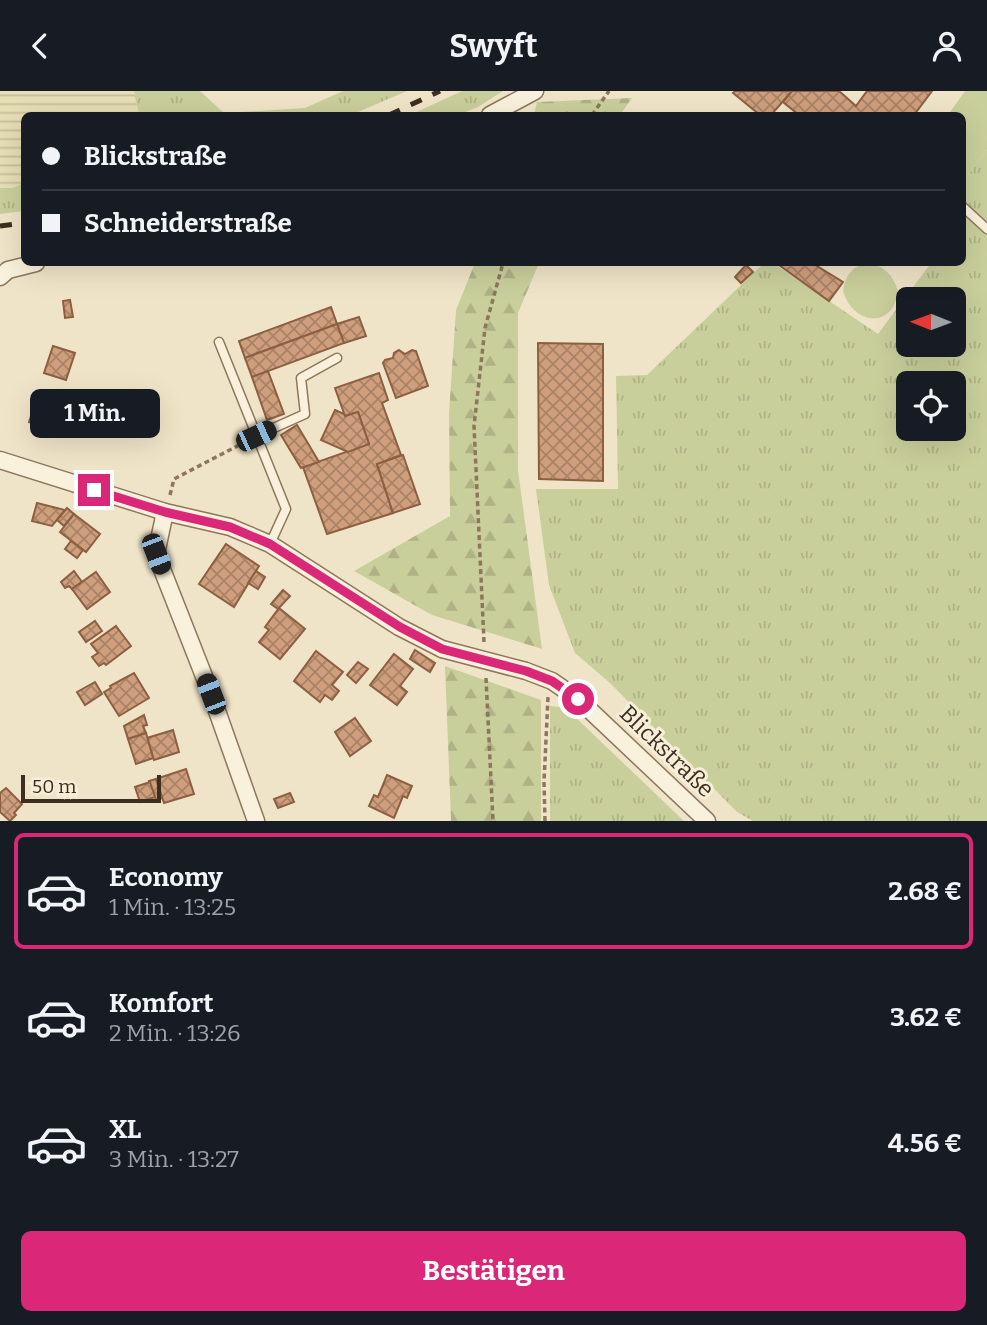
<!DOCTYPE html>
<html lang="de">
<head>
<meta charset="utf-8">
<style>
	:root { --surface:#171b24; --page:#242831; --text:#f1f3f6; --muted:#9ea1a6; --line:#363941; --accent:#db2777 }
	body { margin:0; font-family:Bitter,serif; background:var(--page); color:var(--text); height:100vh; display:flex; flex-direction:column; font-size:26px; white-space:nowrap }
	* { box-sizing:border-box; margin:0 }
	p { font-size:23px; color:var(--muted) }
	.icon { flex:none; width:38px; height:38px; fill:none; stroke:currentColor; stroke-width:2; stroke-linecap:round; stroke-linejoin:round }
	.map { position:relative; height:730px; overflow:hidden }
	.drawer { display:flex; flex-direction:column; background:var(--surface); flex:1 }
	.drawer>* { flex:none }
	.hud { position:absolute; left:21px; top:21px; width:945px; height:154px; border-radius:10px; box-shadow:0 7px 28px #0002; display:grid; align-content:center; height:154px; padding:0 21px; background:var(--surface) }
	.needle { width:46px; rotate:271deg }
	.buttons { position:absolute; left:896px; top:196px; display:grid; gap:14px }
	.buttons a { display:grid; place-items:center; width:70px; height:70px; border-radius:10px; background:var(--surface); box-shadow:0 7px 28px #0002; font-size:35px }
	.scale { position:absolute; left:21px; bottom:18px; width:140px; box-sizing:border-box; padding-left:7px; border:4px solid #3d2e20; border-top:0; font-size:19px; line-height:24px; white-space:nowrap; color:#3d2e20; -webkit-text-stroke:5px #f7eed8; paint-order:stroke }
	.end { position:absolute; width:32px; height:32px; margin:-16px; border:9px solid #db2777; background:#fff; box-shadow:0 0 0 4px #fff }
	.from { border-radius:50% }
	.bubble { position:absolute; height:49px; border-radius:10px; background:var(--surface); box-shadow:0 7px 28px #0002; font-size:23px; font-weight:700; line-height:49px; text-align:center }
	.car { position:absolute; width:21px; height:42px; margin:-21px -10px; border-radius:9px; box-shadow:0 0 5px 2px #0007; background:linear-gradient(#222 24%,#8ab4d8 0 40%,#222 0 76%,#8ab4d8 0 86%,#222 0) }
	.hud b { display:flex; align-items:center; gap:24px; height:66px; font-size:26px }
	.hud b+b { border-top:2px solid var(--line) }
	.hud i { width:18px; height:18px; background:var(--text) }
	ul { padding:12px 0 0; list-style:none }
	li { display:flex; align-items:center; gap:21px; height:116px; margin:0 14px 10px; padding:0 7px; border:4px solid transparent; border-radius:10px }
	li div { flex:1 }
	li b { display:block; font-size:26px }
	li em { font-style:normal; font-weight:700 }
	li.active { border-color:var(--accent) }
	li>.icon { width:63px; height:63px; stroke-width:1.5 }
	.cta { display:flex; gap:14px; margin-top:auto; padding:14px 21px }
	.cta a { flex:1; height:80px; border-radius:10px; background:var(--accent); color:#fff; font-size:28px; font-weight:700; line-height:80px; text-align:center }
	header { display:flex; justify-content:space-between; align-items:center; height:91px; padding:0 21px; background:var(--surface); font-size:32px; font-weight:700 }
	.map>svg:first-child { display:block }
	.farmland { fill:url(#farmland-rules) }
	.grass { fill:url(#grass-tufts); fill-rule:evenodd }
	.forest { fill:url(#forest-firs) }
	.garden { fill:#c9cf9b }
	.building { fill:url(#building-cross-hatch); stroke:#8d5f41; stroke-width:2 }
	.lines { fill:none; stroke-linecap:round; stroke-linejoin:round }
	.service-casing { stroke:#8d765c; stroke-width:11 }
	.minor-casing { stroke:#8d765c; stroke-width:19 }
	.path { stroke:#8d765c; stroke-width:3.5; stroke-dasharray:5 3.5; stroke-linecap:butt }
	.service { stroke:#faf1dc; stroke-width:8 }
	.minor { stroke:#faf1dc; stroke-width:16 }
	.rail { stroke:#3d2e20; stroke-width:5; stroke-dasharray:12 12; stroke-linecap:butt }
	.minor-bridge-casing { stroke:#8d765c; stroke-width:19; stroke-linecap:butt }
	.minor-bridge { stroke:#faf1dc; stroke-width:16 }
	.route { stroke:#db2777; stroke-width:9 }
	.labels { text-anchor:middle; stroke-width:6; stroke-linejoin:round; paint-order:stroke }
	.street-label { font-size:23px; fill:#3d2e20; stroke:#f7eed8 }
</style>
</head>
<body>
<header><svg class="icon" aria-label="back" viewBox="0 0 24 24"><path d="M15 5l-7 7 7 7"/></svg>Swyft<svg class="icon" aria-label="person" viewBox="0 0 24 24"><circle cx="12" cy="8" r="4"/><path d="M4 21q1-7 8-7t8 7"/></svg></header>
<div class="map">
<svg width="987" height="730" viewBox="0 0 987 730">
	<defs>
		<pattern id="farmland-rules" width="6" height="5" patternUnits="userSpaceOnUse" patternTransform="scale(1.75)"><rect width="6" height="5" fill="#e6deb5"/><path d="M0 2.5h6" fill="none" stroke="#c6bf9b"/></pattern>
		<pattern id="grass-tufts" width="24" height="20" patternUnits="userSpaceOnUse" patternTransform="scale(1.75)"><rect width="24" height="20" fill="#c9cf9b"/><path d="M3 7l-1-3M5 7V3M7 7l1-3M15 17l-1-3M17 17v-4M19 17l1-3" fill="none" stroke="#aeb285"/></pattern>
		<pattern id="forest-firs" width="22" height="20" patternUnits="userSpaceOnUse" patternTransform="scale(1.75)"><rect width="22" height="20" fill="#c9cf9b"/><path d="M5 1l3.5 6h-7zM16 11l3.5 6h-7z" fill="#aeb285"/></pattern>
		<pattern id="building-cross-hatch" width="8" height="8" patternUnits="userSpaceOnUse" patternTransform="scale(1.75)"><rect width="8" height="8" fill="#cf9f7d"/><path d="M0 0l8 8M0 8l8-8" fill="none" stroke="#a98266"/></pattern>
	</defs>
	<rect width="100%" height="100%" fill="#f0e4c8"/>
	<polygon class="farmland" points="0,0 134,0 139,24 24,24 24,92 13,97 0,97"/>
	<g class="grass">
		<polygon points="134,0 200,0 224,22 305,17 343,0 407,0 351,24 139,24"/>
		<polygon points="462,0 503,0 478,16 458,24 410,24"/>
		<path d="M987,59V730H753L737,721L610,592L575,562L549,494L536,398H618L616,285L647,284L764,172H773L878,243L931,172H962L963,91ZM908,208H954V254H908ZM908,292H954V338H908Z"/>
		<polygon points="24,92 24,120 0,123 0,97 13,97"/>
		<polygon points="550,615 560,616 571,622 684,730 550,730"/>
	</g>
	<g class="forest">
		<polygon points="632,7 620,24 534,24 537,11"/>
		<polygon points="475,172 539,172 518,222 518,379 542,558 432,524 354,480 450,425 449,322 456,219"/>
		<polygon points="445,575 541,609 541,730 451,730"/>
	</g>
	<g class="garden">
		<polygon points="965,0 987,0 987,59 963,91 962,24 948,24"/>
		<path d="M869,172C885,176 893,184 898,200C893,239 853,234 843,200C845,184 853,174 869,172Z"/>
	</g>
	<g class="building">
		<polygon points="735,0 792,0 771,24 760,24 733,2"/>
		<polygon points="792,0 839,0 856,15 867,0 932,0 914,24 799,24 783,11"/>
		<polygon points="780,172 792,172 796,174 798,172 812,172 843,191 829,210 779,174"/>
		<polygon points="746,174 753,181 741,192 735,186"/>
		<polygon points="70,209 73,226 65,227 63,210"/>
		<polygon points="331,216 337,233 245,267 239,250"/>
		<polygon points="359,226 366,245 344,252 337,233"/>
		<polygon points="337,233 344,252 252,286 245,267"/>
		<polygon points="538,252 603,253 603,390 539,388"/>
		<polygon points="53,255 75,262 66,289 44,282"/>
		<polygon points="399,259 405,263 412,259 416,260 428,295 396,307 383,272 385,269 393,267 394,262"/>
		<polygon points="268,280 284,323 267,329 252,286"/>
		<polygon points="379,282 388,309 382,312 401,364 377,373 393,422 327,443 303,376 369,353 358,321 345,325 335,297"/>
		<polygon points="38,304 60,311 51,338 29,331"/>
		<polygon points="335,319 344,323 345,325 358,321 369,353 348,361 321,349"/>
		<polygon points="297,334 319,371 301,377 281,344"/>
		<polygon points="403,364 420,413 393,422 377,373"/>
		<polygon points="37,412 65,419 52,435 32,430"/>
		<polygon points="67,417 74,423 64,435 57,429"/>
		<polygon points="74,423 100,443 86,461 60,441"/>
		<polygon points="71,450 83,459 77,467 65,458"/>
		<polygon points="226,453 259,475 234,516 199,493"/>
		<polygon points="74,480 82,491 72,498 69,495 65,497 61,491"/>
		<polygon points="256,480 265,486 258,498 248,492"/>
		<polygon points="96,481 110,501 87,518 72,498"/>
		<polygon points="283,499 290,505 278,518 271,513"/>
		<polygon points="279,517 305,538 280,568 259,551 269,539 265,536"/>
		<polygon points="95,530 102,540 86,551 79,541"/>
		<polygon points="116,535 131,555 106,574 104,572 99,575 92,566 98,562 91,553"/>
		<polygon points="415,559 435,572 430,581 410,568"/>
		<polygon points="316,560 343,581 332,594 339,600 332,609 325,604 320,611 294,590"/>
		<polygon points="394,563 413,578 400,595 407,601 397,614 370,594"/>
		<polygon points="358,571 368,578 356,592 347,584"/>
		<polygon points="134,582 149,607 119,625 104,601 111,597 110,595"/>
		<polygon points="95,591 102,603 85,614 77,601"/>
		<polygon points="144,624 147,634 143,635 146,642 128,648 124,635"/>
		<polygon points="355,627 371,650 350,665 335,641"/>
		<polygon points="173,639 179,661 154,669 147,647"/>
		<polygon points="146,642 153,667 136,673 128,648"/>
		<polygon points="186,678 194,703 164,712 156,688"/>
		<polygon points="387,684 412,695 407,707 403,705 394,727 369,715 374,704 378,706"/>
		<polygon points="156,688 162,707 156,709 149,690"/>
		<polygon points="150,691 155,706 140,711 135,696"/>
		<polygon points="6,697 22,713 14,722 16,724 10,730 0,721 0,702"/>
		<polygon points="290,702 294,711 278,717 274,708"/>
	</g>
	<g class="lines">
		<defs>
			<g id="service">
				<polyline points="962,115 987,138"/>
				<polyline points="219,251 286,418 270,453"/>
				<polyline points="256,345 305,323 301,287 337,267"/>
			</g>
			<g id="minor">
				<polyline points="490,24 535,0"/>
				<polyline points="0,186 8,179 36,172"/>
				<polyline points="0,369 165,421 230,436 270,453 399,536 442,558"/>
				<polyline points="165,421 156,463 211,603 256,730"/>
				<polyline points="526,580 552,590 578,608 707,730"/>
			</g>
		</defs>
		<use href="#service" class="service-casing"/>
		<use href="#minor" class="minor-casing"/>
		<g class="path">
			<polyline points="592,24 609,0"/>
			<polyline points="170,404 174,388 245,351"/>
			<polyline points="484,551 474,335 485,237 503,172"/>
			<polyline points="486,587 493,730"/>
			<polyline points="545,730 544,691 548,606"/>
		</g>
		<use href="#service" class="service"/>
		<use href="#minor" class="minor"/>
		<g class="rail">
			<polyline points="389,24 440,0"/>
			<polyline points="0,135 24,132"/>
		</g>
		<defs>
			<polyline id="minor-bridge" points="442,558 526,580"/>
		</defs>
		<use href="#minor-bridge" class="minor-bridge-casing"/>
		<use href="#minor-bridge" class="minor-bridge"/>
	</g>
	<g class="lines">
		<polyline class="route" points="94,399 165,421 230,436 270,453 400,536 442,558 526,580 552,590 578,608"/>
	</g>
	<g class="labels">
		<g class="street-label">
			<text transform="translate(667 660) rotate(44)" y="8">Blickstraße</text>
		</g>
	</g>
</svg>
<div class="buttons">
<a><svg class="needle" viewBox="-14 -14 28 28"><path d="M0-13l5 13h-10z" fill="#e53935"/><path d="M0 13l5-13h-10z" fill="#9ea1a6"/></svg></a>
<a><svg class="icon" aria-label="locate" viewBox="0 0 24 24"><circle cx="12" cy="12" r="6"/><path d="M12 2v4M12 18v4M2 12h4M18 12h4"/></svg></a>
</div>
<div class="scale">50 m</div>
<i class="end from" style="left:578px;top:608px"></i>
<i class="end" style="left:94px;top:399px"></i>
<div class="bubble" style="left:30px;top:298px;width:130px">1 Min.</div>
<i class="car" style="left:256px;top:345px;rotate:65deg"></i>
<i class="car" style="left:156px;top:463px;rotate:159deg"></i>
<i class="car" style="left:211px;top:603px;rotate:339deg"></i>
<div class="hud">
<b><i class="from"></i>Blickstraße</b>
<b><i></i>Schneiderstraße</b>
</div>
</div>
<section class="drawer">
<ul>
<li class="active"><svg class="icon" aria-label="car" viewBox="0 0 24 24"><path d="M5 17H2v-5l4-1 3-4h7l3 4 3 1v5h-3M9 17h6M6 11h13"/><circle cx="7" cy="17" r="2"/><circle cx="17" cy="17" r="2"/></svg><div><b>Economy</b><p>1 Min. · 13:25</p></div><em>2.68 €</em></li>
<li><svg class="icon" aria-label="car" viewBox="0 0 24 24"><path d="M5 17H2v-5l4-1 3-4h7l3 4 3 1v5h-3M9 17h6M6 11h13"/><circle cx="7" cy="17" r="2"/><circle cx="17" cy="17" r="2"/></svg><div><b>Komfort</b><p>2 Min. · 13:26</p></div><em>3.62 €</em></li>
<li><svg class="icon" aria-label="car" viewBox="0 0 24 24"><path d="M5 17H2v-5l4-1 3-4h7l3 4 3 1v5h-3M9 17h6M6 11h13"/><circle cx="7" cy="17" r="2"/><circle cx="17" cy="17" r="2"/></svg><div><b>XL</b><p>3 Min. · 13:27</p></div><em>4.56 €</em></li>
</ul>
<div class="cta"><a>Bestätigen</a></div>
</section>
</body>
</html>
